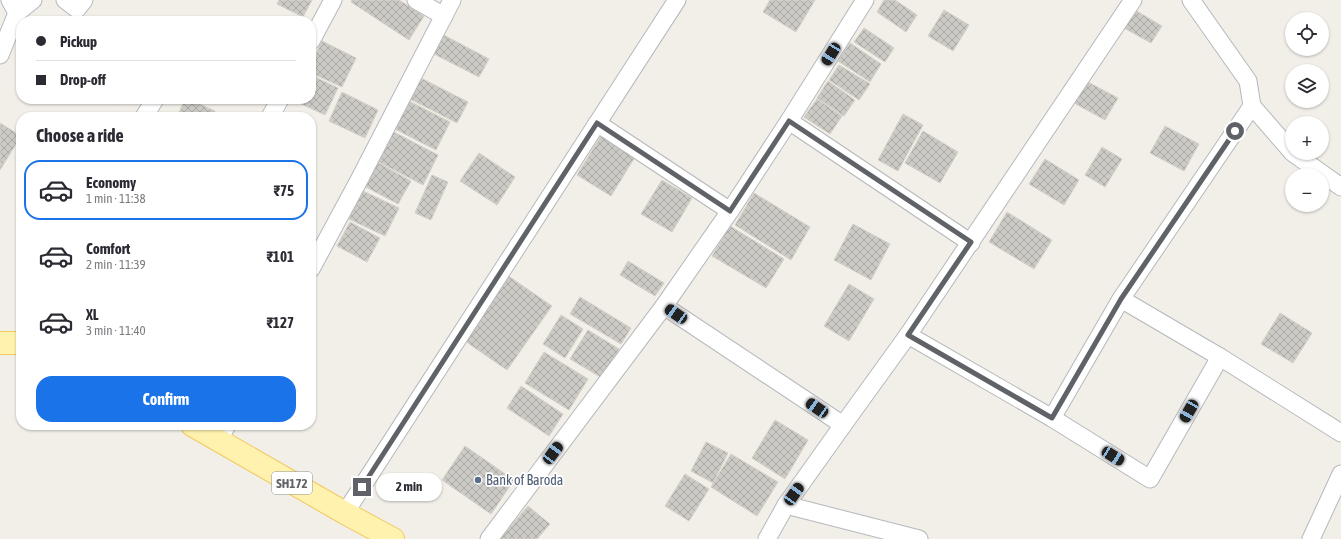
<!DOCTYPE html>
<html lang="en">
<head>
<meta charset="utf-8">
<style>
	:root { --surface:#fff; --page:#f2f2f3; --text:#2b2b33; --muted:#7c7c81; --line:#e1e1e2; --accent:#1a73e8 }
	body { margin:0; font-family:"Asap Condensed",sans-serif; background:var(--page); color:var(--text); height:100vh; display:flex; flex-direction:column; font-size:15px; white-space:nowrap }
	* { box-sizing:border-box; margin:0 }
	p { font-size:13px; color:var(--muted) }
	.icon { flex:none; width:22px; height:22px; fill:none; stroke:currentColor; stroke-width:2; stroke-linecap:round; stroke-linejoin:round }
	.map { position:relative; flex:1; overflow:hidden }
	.sheet { position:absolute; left:16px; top:112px; width:300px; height:318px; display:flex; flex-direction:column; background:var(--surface); border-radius:16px; box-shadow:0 1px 3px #0004 }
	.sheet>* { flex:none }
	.guide { position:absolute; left:16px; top:16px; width:300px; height:88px; border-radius:16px; box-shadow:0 1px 3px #0004; display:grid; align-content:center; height:88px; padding:0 20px; background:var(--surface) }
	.controls { position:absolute; left:1285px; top:12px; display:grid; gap:8px }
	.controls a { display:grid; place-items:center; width:44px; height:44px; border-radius:50%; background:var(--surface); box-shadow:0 1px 3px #0004; font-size:20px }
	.end { position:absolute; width:18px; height:18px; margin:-9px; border:5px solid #5f6368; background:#fff; box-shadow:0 0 0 2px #fff }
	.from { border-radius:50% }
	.bubble { position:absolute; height:28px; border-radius:14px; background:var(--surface); box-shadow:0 1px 3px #0004; font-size:13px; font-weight:700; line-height:28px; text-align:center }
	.car { position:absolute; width:12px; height:24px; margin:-12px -6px; border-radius:5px; box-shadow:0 0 3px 1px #0007; background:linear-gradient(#222 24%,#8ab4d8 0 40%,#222 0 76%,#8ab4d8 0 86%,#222 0) }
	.guide b { display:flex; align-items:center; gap:14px; height:38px; font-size:15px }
	.guide b+b { border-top:1px solid var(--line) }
	.guide i { width:10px; height:10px; background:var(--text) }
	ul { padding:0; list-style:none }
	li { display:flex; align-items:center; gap:12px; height:60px; margin:0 8px 6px; padding:0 12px; border:2px solid transparent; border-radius:16px }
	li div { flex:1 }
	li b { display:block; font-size:15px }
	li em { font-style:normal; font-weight:700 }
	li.selected { border-color:var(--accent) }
	li>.icon { width:36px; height:36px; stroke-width:1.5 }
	h2 { padding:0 20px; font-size:18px; line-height:48px }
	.primary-button { display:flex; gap:8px; margin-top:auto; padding:8px 20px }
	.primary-button a { flex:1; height:46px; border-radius:16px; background:var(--accent); color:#fff; font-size:16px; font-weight:700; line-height:46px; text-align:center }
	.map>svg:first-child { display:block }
	.building { fill:url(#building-cross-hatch); stroke:#d6d1c6 }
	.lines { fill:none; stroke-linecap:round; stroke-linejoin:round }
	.minor-casing { stroke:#b5b8bc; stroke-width:19 }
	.primary-casing { stroke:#f2c960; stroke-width:24 }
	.minor { stroke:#fff; stroke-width:17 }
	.primary { stroke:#fff2af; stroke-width:22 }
	.route { stroke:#5f6368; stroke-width:5 }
	.service-dot { fill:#5c6f8a; stroke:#fff; stroke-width:1.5 }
	.labels { text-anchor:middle; stroke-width:3.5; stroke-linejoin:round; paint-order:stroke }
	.shield { fill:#fff; stroke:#8f9295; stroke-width:1 }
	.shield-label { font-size:13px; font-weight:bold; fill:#5f6368 }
	.service-label { font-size:14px; fill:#4e5e75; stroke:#fff; text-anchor:start }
</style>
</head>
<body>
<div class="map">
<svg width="1341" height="539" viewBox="0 0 1341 539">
	<defs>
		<pattern id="building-cross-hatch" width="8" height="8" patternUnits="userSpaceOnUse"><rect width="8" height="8" fill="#cccac5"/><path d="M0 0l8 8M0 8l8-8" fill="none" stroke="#a9a8a4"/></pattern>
	</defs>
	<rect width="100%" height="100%" fill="#f1efe8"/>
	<g class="building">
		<polygon points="279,0 312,0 303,17 277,4"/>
		<polygon points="352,0 399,0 424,16 409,40 351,2"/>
		<polygon points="770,0 815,0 796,32 763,12"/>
		<polygon points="884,0 895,0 917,15 906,32 877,12"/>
		<polygon points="944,10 969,25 953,51 928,36"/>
		<polygon points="1135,10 1162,26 1151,43 1124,28"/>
		<polygon points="864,28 894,48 885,62 854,42"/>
		<polygon points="440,33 489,59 479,77 430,52"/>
		<polygon points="322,41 356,58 342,87 311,73 311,65"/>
		<polygon points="850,43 881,64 870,82 838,61"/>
		<polygon points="839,65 870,84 859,100 829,80"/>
		<polygon points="311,75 338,88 325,115 295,101 296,99 311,99"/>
		<polygon points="417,76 468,102 457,123 406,97"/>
		<polygon points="828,81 855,100 844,116 817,98"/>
		<polygon points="1086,81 1118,98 1105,120 1074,103"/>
		<polygon points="342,92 378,110 365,138 329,121"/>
		<polygon points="110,99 123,99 120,104"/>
		<polygon points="185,99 188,99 215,111 213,117 177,117"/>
		<polygon points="817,99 842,116 830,134 804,117"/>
		<polygon points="407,100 450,122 436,150 393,128"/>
		<polygon points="903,114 923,125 898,171 878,160"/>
		<polygon points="0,123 21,136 0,170"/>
		<polygon points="1165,126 1199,144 1184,171 1150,153"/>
		<polygon points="390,130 438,155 423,185 375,160"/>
		<polygon points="923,131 958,152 940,183 905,163"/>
		<polygon points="601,136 635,157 611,196 577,175"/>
		<polygon points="1102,147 1122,159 1105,187 1085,175"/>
		<polygon points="479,153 515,177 497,205 460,181"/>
		<polygon points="1045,159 1079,180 1064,205 1029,184"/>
		<polygon points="377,162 411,181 398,204 364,186"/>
		<polygon points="432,175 448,182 431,220 415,213"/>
		<polygon points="662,180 692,198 672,232 641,214"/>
		<polygon points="363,191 399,208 385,236 349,219"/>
		<polygon points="754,193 810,227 791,260 735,225"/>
		<polygon points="1007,212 1052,240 1034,269 989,242"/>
		<polygon points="350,222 380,238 367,262 337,246"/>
		<polygon points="853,224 890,244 871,280 834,260"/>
		<polygon points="730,226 784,259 766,288 712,256"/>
		<polygon points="628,261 664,283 655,296 620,275"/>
		<polygon points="507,275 552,306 507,370 462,339"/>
		<polygon points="849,284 874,299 849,341 824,326"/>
		<polygon points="580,297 631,328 621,344 570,314"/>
		<polygon points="1280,313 1312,333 1293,363 1261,344"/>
		<polygon points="561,315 583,329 565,358 543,344"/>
		<polygon points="588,330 619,349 602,378 570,359"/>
		<polygon points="544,352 588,379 569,410 525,383"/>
		<polygon points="521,386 563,414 549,436 507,408"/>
		<polygon points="775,420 808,440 785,479 752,458"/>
		<polygon points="706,442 728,453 713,483 691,471"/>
		<polygon points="465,446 514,480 491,514 442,480"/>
		<polygon points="731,454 778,482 757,516 711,487"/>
		<polygon points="685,474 709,489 689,521 665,506"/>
		<polygon points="528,506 550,524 537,539 500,539"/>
	</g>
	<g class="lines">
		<defs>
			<g id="minor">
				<polyline points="65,0 77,9 84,0"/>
				<polyline points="416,0 444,16"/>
				<polyline points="1191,0 1248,81 1252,106 1292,152"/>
				<polyline points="17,13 33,0"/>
				<polyline points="311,41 333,0"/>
				<polyline points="0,55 17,13 10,0"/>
				<polyline points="1252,106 1121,299 1220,357 1341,433"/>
				<polyline points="144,117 155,99"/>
				<polyline points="270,117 280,99"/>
				<polyline points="789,121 971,243"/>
				<polyline points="597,123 730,211"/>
				<polyline points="1293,153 1341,187"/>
				<polyline points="311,269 358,182 452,0"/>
				<polyline points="664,306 843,425 908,335 1133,0"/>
				<polyline points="908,335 1052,418 1150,479 1220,357"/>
				<polyline points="1052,418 1121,299"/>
				<polyline points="843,425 786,505 919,539"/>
				<polyline points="218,441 227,425"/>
				<polyline points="345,513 677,0"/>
				<polyline points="489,539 664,306 730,211 789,121 865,0"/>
				<polyline points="767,539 786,505"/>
				<polyline points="1311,539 1341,474"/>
			</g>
			<g id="primary">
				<polyline points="0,343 21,343"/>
				<polyline points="192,425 345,513 393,539"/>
			</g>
		</defs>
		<use href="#minor" class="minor-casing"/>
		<use href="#primary" class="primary-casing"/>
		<use href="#minor" class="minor"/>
		<use href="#primary" class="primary"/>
	</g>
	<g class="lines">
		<polyline class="route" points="362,487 597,123 730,211 789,121 971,242 908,335 1052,418 1121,299 1235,131"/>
	</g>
	<circle class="service-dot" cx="478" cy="480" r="4"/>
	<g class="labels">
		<rect class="shield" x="272" y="472" width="40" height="22" rx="3"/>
		<g class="shield-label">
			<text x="292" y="488">SH172</text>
		</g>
		<g class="service-label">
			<text x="486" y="485">Bank of Baroda</text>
		</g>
	</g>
</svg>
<div class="controls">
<a><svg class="icon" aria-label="locate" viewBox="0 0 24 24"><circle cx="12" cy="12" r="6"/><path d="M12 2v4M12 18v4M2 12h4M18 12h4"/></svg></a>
<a><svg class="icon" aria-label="layers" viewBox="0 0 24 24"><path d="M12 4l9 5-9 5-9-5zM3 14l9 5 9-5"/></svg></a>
<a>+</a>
<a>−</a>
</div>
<i class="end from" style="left:1235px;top:131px"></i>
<i class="end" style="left:362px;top:487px"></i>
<div class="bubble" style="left:376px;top:473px;width:66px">2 min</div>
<i class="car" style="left:831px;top:54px;rotate:212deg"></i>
<i class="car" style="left:676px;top:314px;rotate:304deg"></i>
<i class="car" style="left:817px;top:408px;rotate:304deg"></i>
<i class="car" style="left:1189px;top:411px;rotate:210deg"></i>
<i class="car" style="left:553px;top:453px;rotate:37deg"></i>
<i class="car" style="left:1113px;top:456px;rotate:122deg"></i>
<i class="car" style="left:794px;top:494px;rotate:35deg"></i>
<div class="guide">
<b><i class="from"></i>Pickup</b>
<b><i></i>Drop-off</b>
</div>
<section class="sheet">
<h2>Choose a ride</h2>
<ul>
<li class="selected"><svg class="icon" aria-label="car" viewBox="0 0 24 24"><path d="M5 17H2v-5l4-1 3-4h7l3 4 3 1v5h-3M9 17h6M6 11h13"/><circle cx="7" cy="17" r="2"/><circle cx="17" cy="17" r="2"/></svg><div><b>Economy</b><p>1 min · 11:38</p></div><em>₹75</em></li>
<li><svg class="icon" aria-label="car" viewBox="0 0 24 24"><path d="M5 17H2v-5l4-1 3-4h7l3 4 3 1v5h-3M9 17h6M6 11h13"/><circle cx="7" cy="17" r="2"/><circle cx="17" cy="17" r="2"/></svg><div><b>Comfort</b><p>2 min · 11:39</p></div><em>₹101</em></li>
<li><svg class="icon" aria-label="car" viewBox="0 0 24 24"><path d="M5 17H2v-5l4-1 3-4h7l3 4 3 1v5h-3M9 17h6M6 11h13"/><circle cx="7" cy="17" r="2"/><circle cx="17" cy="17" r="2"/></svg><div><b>XL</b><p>3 min · 11:40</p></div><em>₹127</em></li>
</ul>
<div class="primary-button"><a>Confirm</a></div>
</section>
</div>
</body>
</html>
